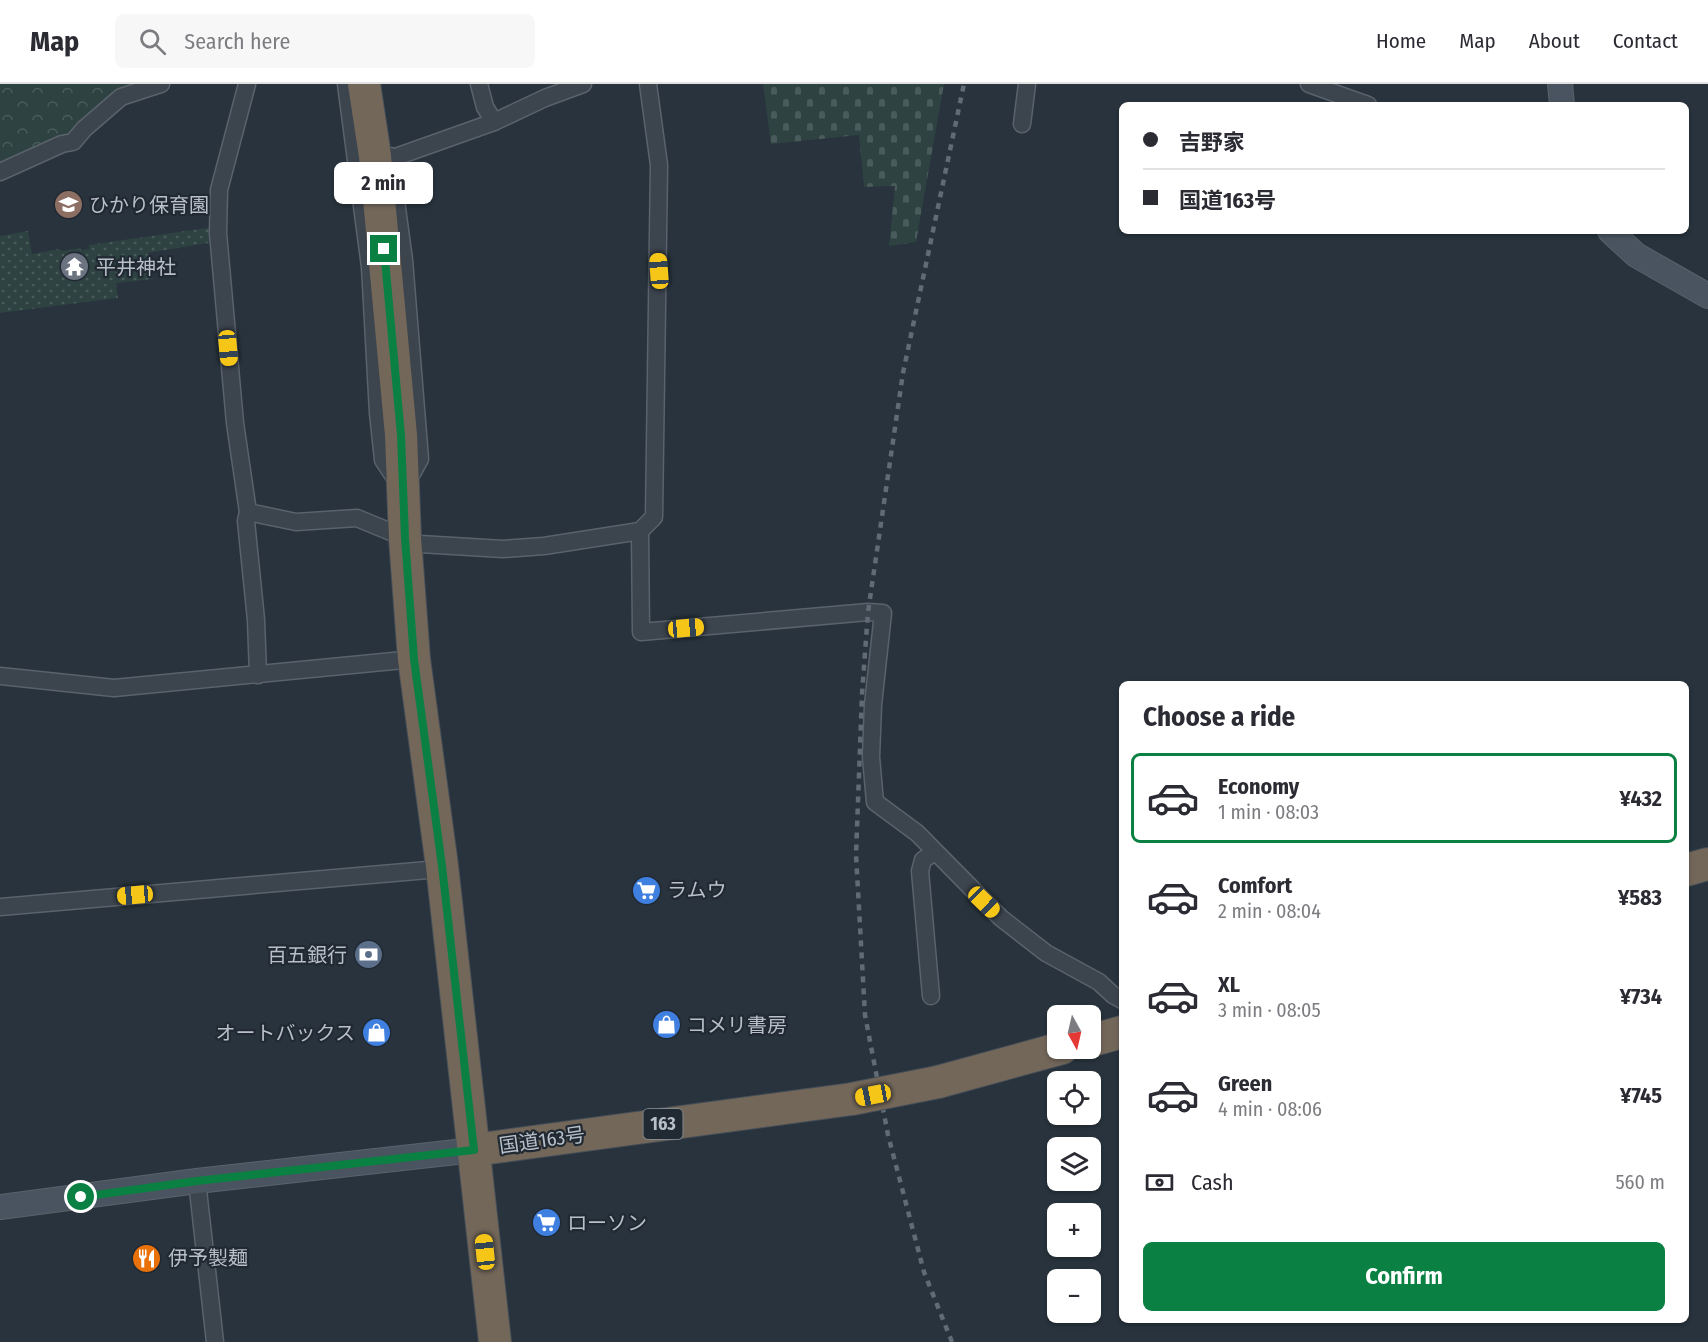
<!DOCTYPE html>
<html lang="en">
<head>
<meta charset="utf-8">
<style>
	:root { --surface:#fff; --page:#f7f7f7; --text:#2b2b33; --muted:#7c7c81; --line:#e1e1e2; --accent:#0b8043 }
	body { margin:0; font-family:"Fira Sans Condensed","Noto Sans JP",sans-serif; background:var(--page); color:var(--text); height:100vh; display:flex; flex-direction:column; font-size:22px; white-space:nowrap }
	* { box-sizing:border-box; margin:0 }
	p { font-size:20px; color:var(--muted) }
	.icon { flex:none; width:33px; height:33px; fill:none; stroke:currentColor; stroke-width:2; stroke-linecap:round; stroke-linejoin:round }
	.map { position:relative; flex:1; overflow:hidden }
	.panel { position:absolute; left:1119px; top:597px; width:570px; height:642px; display:flex; flex-direction:column; background:var(--surface); border-radius:9px; box-shadow:0 2px 4px #0004 }
	.panel>* { flex:none }
	.banner { position:absolute; left:1119px; top:18px; width:570px; height:132px; border-radius:9px; box-shadow:0 2px 4px #0004; display:grid; align-content:center; height:132px; padding:0 24px; background:var(--surface) }
	.needle { width:39px; rotate:172deg }
	.tools { position:absolute; left:1047px; top:921px; display:grid; gap:12px }
	.tools a { display:grid; place-items:center; width:54px; height:54px; border-radius:9px; background:var(--surface); box-shadow:0 2px 4px #0004; font-size:30px }
	.end { position:absolute; width:27px; height:27px; margin:-14px; border:8px solid #0b8043; background:#fff; box-shadow:0 0 0 3px #fff }
	.from { border-radius:50% }
	.bubble { position:absolute; height:42px; border-radius:9px; background:var(--surface); box-shadow:0 2px 4px #0004; font-size:20px; font-weight:700; line-height:42px; text-align:center }
	.car { position:absolute; width:18px; height:36px; margin:-18px -9px; border-radius:8px; box-shadow:0 0 4px 2px #0007; background:linear-gradient(#f5c518 24%,#345 0 40%,#f5c518 0 76%,#345 0 86%,#f5c518 0) }
	.banner b { display:flex; align-items:center; gap:21px; height:57px; font-size:22px }
	.banner b+b { border-top:2px solid var(--line) }
	.banner i { width:15px; height:15px; background:var(--text) }
	ul { padding:0; list-style:none }
	li { display:flex; align-items:center; gap:18px; height:90px; margin:0 12px 9px; padding:0 12px; border:3px solid transparent; border-radius:9px }
	li div { flex:1 }
	li b { display:block; font-size:22px }
	li em { font-style:normal; font-weight:700 }
	li.selected { border-color:var(--accent) }
	li>.icon { width:54px; height:54px; stroke-width:1.5 }
	h2 { padding:0 24px; font-size:27px; line-height:72px }
	.pay { display:flex; align-items:center; gap:15px; height:66px; padding:0 24px; font-size:22px }
	.pay p { margin-inline-start:auto }
	.button { display:flex; gap:12px; margin-top:auto; padding:12px 24px }
	.button a { flex:1; height:69px; border-radius:9px; background:var(--accent); color:#fff; font-size:24px; font-weight:700; line-height:69px; text-align:center }
	header { display:flex; align-items:center; gap:36px; box-sizing:border-box; height:84px; padding:0 30px; background:var(--surface); border-bottom:2px solid var(--line) }
	header strong { font-size:28px }
	nav { display:flex; gap:33px; margin-inline-start:auto; font-size:21px }
	.search { width:420px; height:54px; background:var(--page); display:flex; align-items:center; gap:15px; box-sizing:border-box; padding:0 21px; border-radius:9px; color:var(--muted); font-size:22px }
	.map>svg:first-child { display:block }
	.forest { fill:url(#forest-crowns) }
	.cemetery { fill:url(#cemetery-stones) }
	.garden { fill:url(#garden-dots) }
	.lines { fill:none; stroke-linecap:round; stroke-linejoin:round }
	.street-casing { stroke:#5a626b; stroke-width:19 }
	.secondary-casing { stroke:#5a626b; stroke-width:26 }
	.highway-casing { stroke:#474f58; stroke-width:34 }
	.street { stroke:#3c444e; stroke-width:16 }
	.secondary { stroke:#4a5460; stroke-width:24 }
	.highway { stroke:#73675a; stroke-width:32 }
	.rail { stroke:#606b76; stroke-width:4.5; stroke-dasharray:6 6; stroke-linecap:butt }
	.highway-bridge-casing { stroke:#474f58; stroke-width:34; stroke-linecap:butt }
	.highway-bridge { stroke:#73675a; stroke-width:32 }
	.route { stroke:#0b8043; stroke-width:8 }
	.labels { text-anchor:middle; stroke-width:4.5; stroke-linejoin:round; paint-order:stroke }
	.shield { fill:#212933; stroke:#8b929b; stroke-width:1.5 }
	.shield-label { font-size:18px; font-weight:bold; fill:#b8bfc8 }
	.poi-label { font-size:20px; fill:#b8bfc8; stroke:#212933; text-anchor:start }
	.street-label { font-size:20px; fill:#b8bfc8; stroke:#212933 }
</style>
</head>
<body>
<header>
<strong>Map</strong>
<div class="search"><svg class="icon" aria-label="search" viewBox="0 0 24 24"><circle cx="10" cy="10" r="6"/><path d="M15 15l6 6"/></svg>Search here</div>
<nav><a>Home</a><a>Map</a><a>About</a><a>Contact</a></nav>
</header>
<div class="map">
<svg width="1708" height="1258" viewBox="0 0 1708 1258">
	<defs>
		<pattern id="forest-crowns" width="20" height="18" patternUnits="userSpaceOnUse" patternTransform="scale(1.5)"><rect width="20" height="18" fill="#2d4241"/><path d="M2 6a3 3 0 1 1 6 0M12 15a3 3 0 1 1 6 0" fill="none" stroke="#495c5b"/></pattern>
		<pattern id="cemetery-stones" width="16" height="16" patternUnits="userSpaceOnUse" patternTransform="scale(1.5)"><rect width="16" height="16" fill="#2d4241"/><path d="M2 7V4a2 2 0 0 1 4 0v3zM10 15v-3a2 2 0 0 1 4 0v3z" fill="#495c5b"/></pattern>
		<pattern id="garden-dots" width="8" height="8" patternUnits="userSpaceOnUse" patternTransform="scale(1.5)"><rect width="8" height="8" fill="#2d4241"/><path d="M2 2h.1M6 6h.1" fill="none" stroke="#495c5b" stroke-width="1.8" stroke-linecap="round"/></pattern>
	</defs>
	<rect width="100%" height="100%" fill="#28333d"/>
	<polygon class="forest" points="0,0 145,0 71,54 0,81"/>
	<polygon class="cemetery" points="763,0 944,0 916,158 889,162 895,102 864,103 859,51 771,60"/>
	<polygon class="garden" points="213,143 214,158 148,169 153,195 116,199 118,214 0,229 0,152 28,147 32,170 59,165 63,167 80,164 81,166 89,165 89,161"/>
	<g class="lines">
		<defs>
			<g id="street">
				<polyline points="247,0 219,106 218,149 235,339 248,428 296,438 357,434 420,460 503,465 544,462 640,447 654,433 659,81 648,0"/>
				<polyline points="346,0 370,183 378,329 383,376 403,406 420,375 404,176 390,72"/>
				<polyline points="479,0 485,23 494,38"/>
				<polyline points="1309,0 1368,21"/>
				<polyline points="1022,40 1027,0"/>
				<polyline points="390,75 494,38 545,14 583,0"/>
				<polyline points="0,88 62,60 73,58 84,45 121,13 161,0"/>
				<polyline points="248,428 246,437 256,536 258,591"/>
				<polyline points="640,447 641,548 868,528 883,529 873,621 871,673 875,718 917,749 1001,834 1046,869 1099,898 1113,911 1122,916"/>
				<polyline points="0,592 114,604 414,575"/>
				<polyline points="0,823 428,786 442,782"/>
				<polyline points="931,912 920,787 923,776 934,768"/>
				<polyline points="197,1097 215,1258"/>
			</g>
			<g id="secondary">
				<polyline points="1560,0 1562,21"/>
				<polyline points="1610,147 1636,171 1708,212"/>
				<polyline points="0,1123 197,1097 474,1066"/>
			</g>
			<g id="highway">
				<polyline points="364,0 375,72 401,351 405,454 414,575 442,782 495,1258"/>
				<polyline points="1686,786 1708,780"/>
				<polyline points="1090,957 1122,948"/>
				<polyline points="938,998 1062,964"/>
				<polyline points="474,1066 852,1015"/>
			</g>
		</defs>
		<use href="#street" class="street-casing"/>
		<use href="#secondary" class="secondary-casing"/>
		<use href="#highway" class="highway-casing"/>
		<use href="#street" class="street"/>
		<use href="#secondary" class="secondary"/>
		<use href="#highway" class="highway"/>
		<polyline class="rail" points="952,1258 924,1188 888,1051 865,931 856,771 862,610 868,528 903,289 964,0"/>
		<defs>
			<polyline id="highway-bridge" points="852,1015 938,998"/>
		</defs>
		<use href="#highway-bridge" class="highway-bridge-casing"/>
		<use href="#highway-bridge" class="highway-bridge"/>
	</g>
	<g class="lines">
		<polyline class="route" points="81,1113 197,1097 474,1066 442,782 414,575 405,454 401,351 384,165"/>
	</g>
	<defs>
		<symbol id="school-disc" viewBox="-11 -11 22 22"><circle r="9.5" fill="#8d6e63" stroke="#212933"/><path d="M0-5L7-2L0 1L-7-2ZM-4 1L0 2.5L4 1V4Q0 6-4 4Z" fill="#fff"/></symbol>
		<symbol id="temple-disc" viewBox="-11 -11 22 22"><circle r="9.5" fill="#6b7280" stroke="#212933"/><path d="M0-6L5-2H3V0L6.5 2.5H4V6H1.5V3h-3V6H-4V2.5H-6.5L-3 0V-2H-5Z" fill="#fff"/></symbol>
		<symbol id="supermarket-disc" viewBox="-11 -11 22 22"><circle r="9.5" fill="#3f7fe0" stroke="#212933"/><path d="M-6-5.5h2.5l.6 2H6L4.5 2H-2.5L-4.4-4H-6ZM-1.5 3.2a1.3 1.3 0 1 0 .1 0ZM3 3.2a1.3 1.3 0 1 0 .1 0Z" fill="#fff"/></symbol>
		<symbol id="bank-disc" viewBox="-11 -11 22 22"><circle r="9.5" fill="#5c6f8a" stroke="#212933"/><path d="M-6-4H6V4H-6ZM0-2.3a2.3 2.3 0 1 0 0 4.6a2.3 2.3 0 1 0 0-4.6Z" fill="#fff"/></symbol>
		<symbol id="shop-disc" viewBox="-11 -11 22 22"><circle r="9.5" fill="#3f7fe0" stroke="#212933"/><path d="M-5-2.5h2.3a2.7 3.5 0 0 1 5.4 0H5L5.5 6h-11ZM-1.5-2.5h3a1.5 2.3 0 0 0-3 0Z" fill="#fff"/></symbol>
		<symbol id="restaurant-disc" viewBox="-11 -11 22 22"><circle r="9.5" fill="#e8710a" stroke="#212933"/><path d="M-5-6h1v4h1v-4h1v4h1v-4h1v5L-1.5 .5V6h-2V.5L-5-1ZM5-6V6H3V1.5H1.5Q1.5-4 5-6Z" fill="#fff"/></symbol>
	</defs>
	<g fill-rule="evenodd">
		<use href="#school-disc" x="52" y="104" width="33" height="33"/>
		<use href="#temple-disc" x="58" y="166" width="33" height="33"/>
		<use href="#supermarket-disc" x="630" y="790" width="33" height="33"/>
		<use href="#bank-disc" x="352" y="854" width="33" height="33"/>
		<use href="#shop-disc" x="650" y="924" width="33" height="33"/>
		<use href="#shop-disc" x="360" y="932" width="33" height="33"/>
		<use href="#supermarket-disc" x="530" y="1122" width="33" height="33"/>
		<use href="#restaurant-disc" x="130" y="1158" width="33" height="33"/>
	</g>
	<g class="labels">
		<rect class="shield" x="643.5" y="1025" width="39" height="30" rx="4.5"/>
		<g class="shield-label">
			<text x="663" y="1046">163</text>
		</g>
		<g class="poi-label">
			<text x="89" y="128">ひかり保育園</text>
			<text x="96" y="190">平井神社</text>
			<text x="667" y="813">ラムウ</text>
			<text x="347" y="878" text-anchor="end">百五銀行</text>
			<text x="687" y="948">コメリ書房</text>
			<text x="355" y="956" text-anchor="end">オートバックス</text>
			<text x="567" y="1146">ローソン</text>
			<text x="168" y="1181">伊予製麺</text>
		</g>
		<g class="street-label">
			<text transform="translate(542 1056) rotate(-8)" y="7">国道163号</text>
		</g>
	</g>
</svg>
<div class="tools">
<a><svg class="needle" viewBox="-14 -14 28 28"><path d="M0-13l5 13h-10z" fill="#e53935"/><path d="M0 13l5-13h-10z" fill="#7c7c81"/></svg></a>
<a><svg class="icon" aria-label="locate" viewBox="0 0 24 24"><circle cx="12" cy="12" r="6"/><path d="M12 2v4M12 18v4M2 12h4M18 12h4"/></svg></a>
<a><svg class="icon" aria-label="layers" viewBox="0 0 24 24"><path d="M12 4l9 5-9 5-9-5zM3 14l9 5 9-5"/></svg></a>
<a>+</a>
<a>−</a>
</div>
<i class="end from" style="left:81px;top:1113px"></i>
<i class="end" style="left:384px;top:165px"></i>
<div class="bubble" style="left:334px;top:78px;width:99px">2 min</div>
<i class="car" style="left:659px;top:187px;rotate:356deg"></i>
<i class="car" style="left:228px;top:264px;rotate:175deg"></i>
<i class="car" style="left:686px;top:544px;rotate:85deg"></i>
<i class="car" style="left:135px;top:811px;rotate:265deg"></i>
<i class="car" style="left:984px;top:818px;rotate:134deg"></i>
<i class="car" style="left:873px;top:1011px;rotate:259deg"></i>
<i class="car" style="left:485px;top:1168px;rotate:354deg"></i>
<div class="banner">
<b><i class="from"></i>吉野家</b>
<b><i></i>国道163号</b>
</div>
<section class="panel">
<h2>Choose a ride</h2>
<ul>
<li class="selected"><svg class="icon" aria-label="car" viewBox="0 0 24 24"><path d="M5 17H2v-5l4-1 3-4h7l3 4 3 1v5h-3M9 17h6M6 11h13"/><circle cx="7" cy="17" r="2"/><circle cx="17" cy="17" r="2"/></svg><div><b>Economy</b><p>1 min · 08:03</p></div><em>¥432</em></li>
<li><svg class="icon" aria-label="car" viewBox="0 0 24 24"><path d="M5 17H2v-5l4-1 3-4h7l3 4 3 1v5h-3M9 17h6M6 11h13"/><circle cx="7" cy="17" r="2"/><circle cx="17" cy="17" r="2"/></svg><div><b>Comfort</b><p>2 min · 08:04</p></div><em>¥583</em></li>
<li><svg class="icon" aria-label="car" viewBox="0 0 24 24"><path d="M5 17H2v-5l4-1 3-4h7l3 4 3 1v5h-3M9 17h6M6 11h13"/><circle cx="7" cy="17" r="2"/><circle cx="17" cy="17" r="2"/></svg><div><b>XL</b><p>3 min · 08:05</p></div><em>¥734</em></li>
<li><svg class="icon" aria-label="car" viewBox="0 0 24 24"><path d="M5 17H2v-5l4-1 3-4h7l3 4 3 1v5h-3M9 17h6M6 11h13"/><circle cx="7" cy="17" r="2"/><circle cx="17" cy="17" r="2"/></svg><div><b>Green</b><p>4 min · 08:06</p></div><em>¥745</em></li>
</ul>
<div class="pay"><svg class="icon" aria-label="cash" viewBox="0 0 24 24"><path d="M3 7h18v10H3z"/><circle cx="12" cy="12" r="2"/></svg>Cash<p>560 m</p></div>
<div class="button"><a>Confirm</a></div>
</section>
</div>
</body>
</html>
